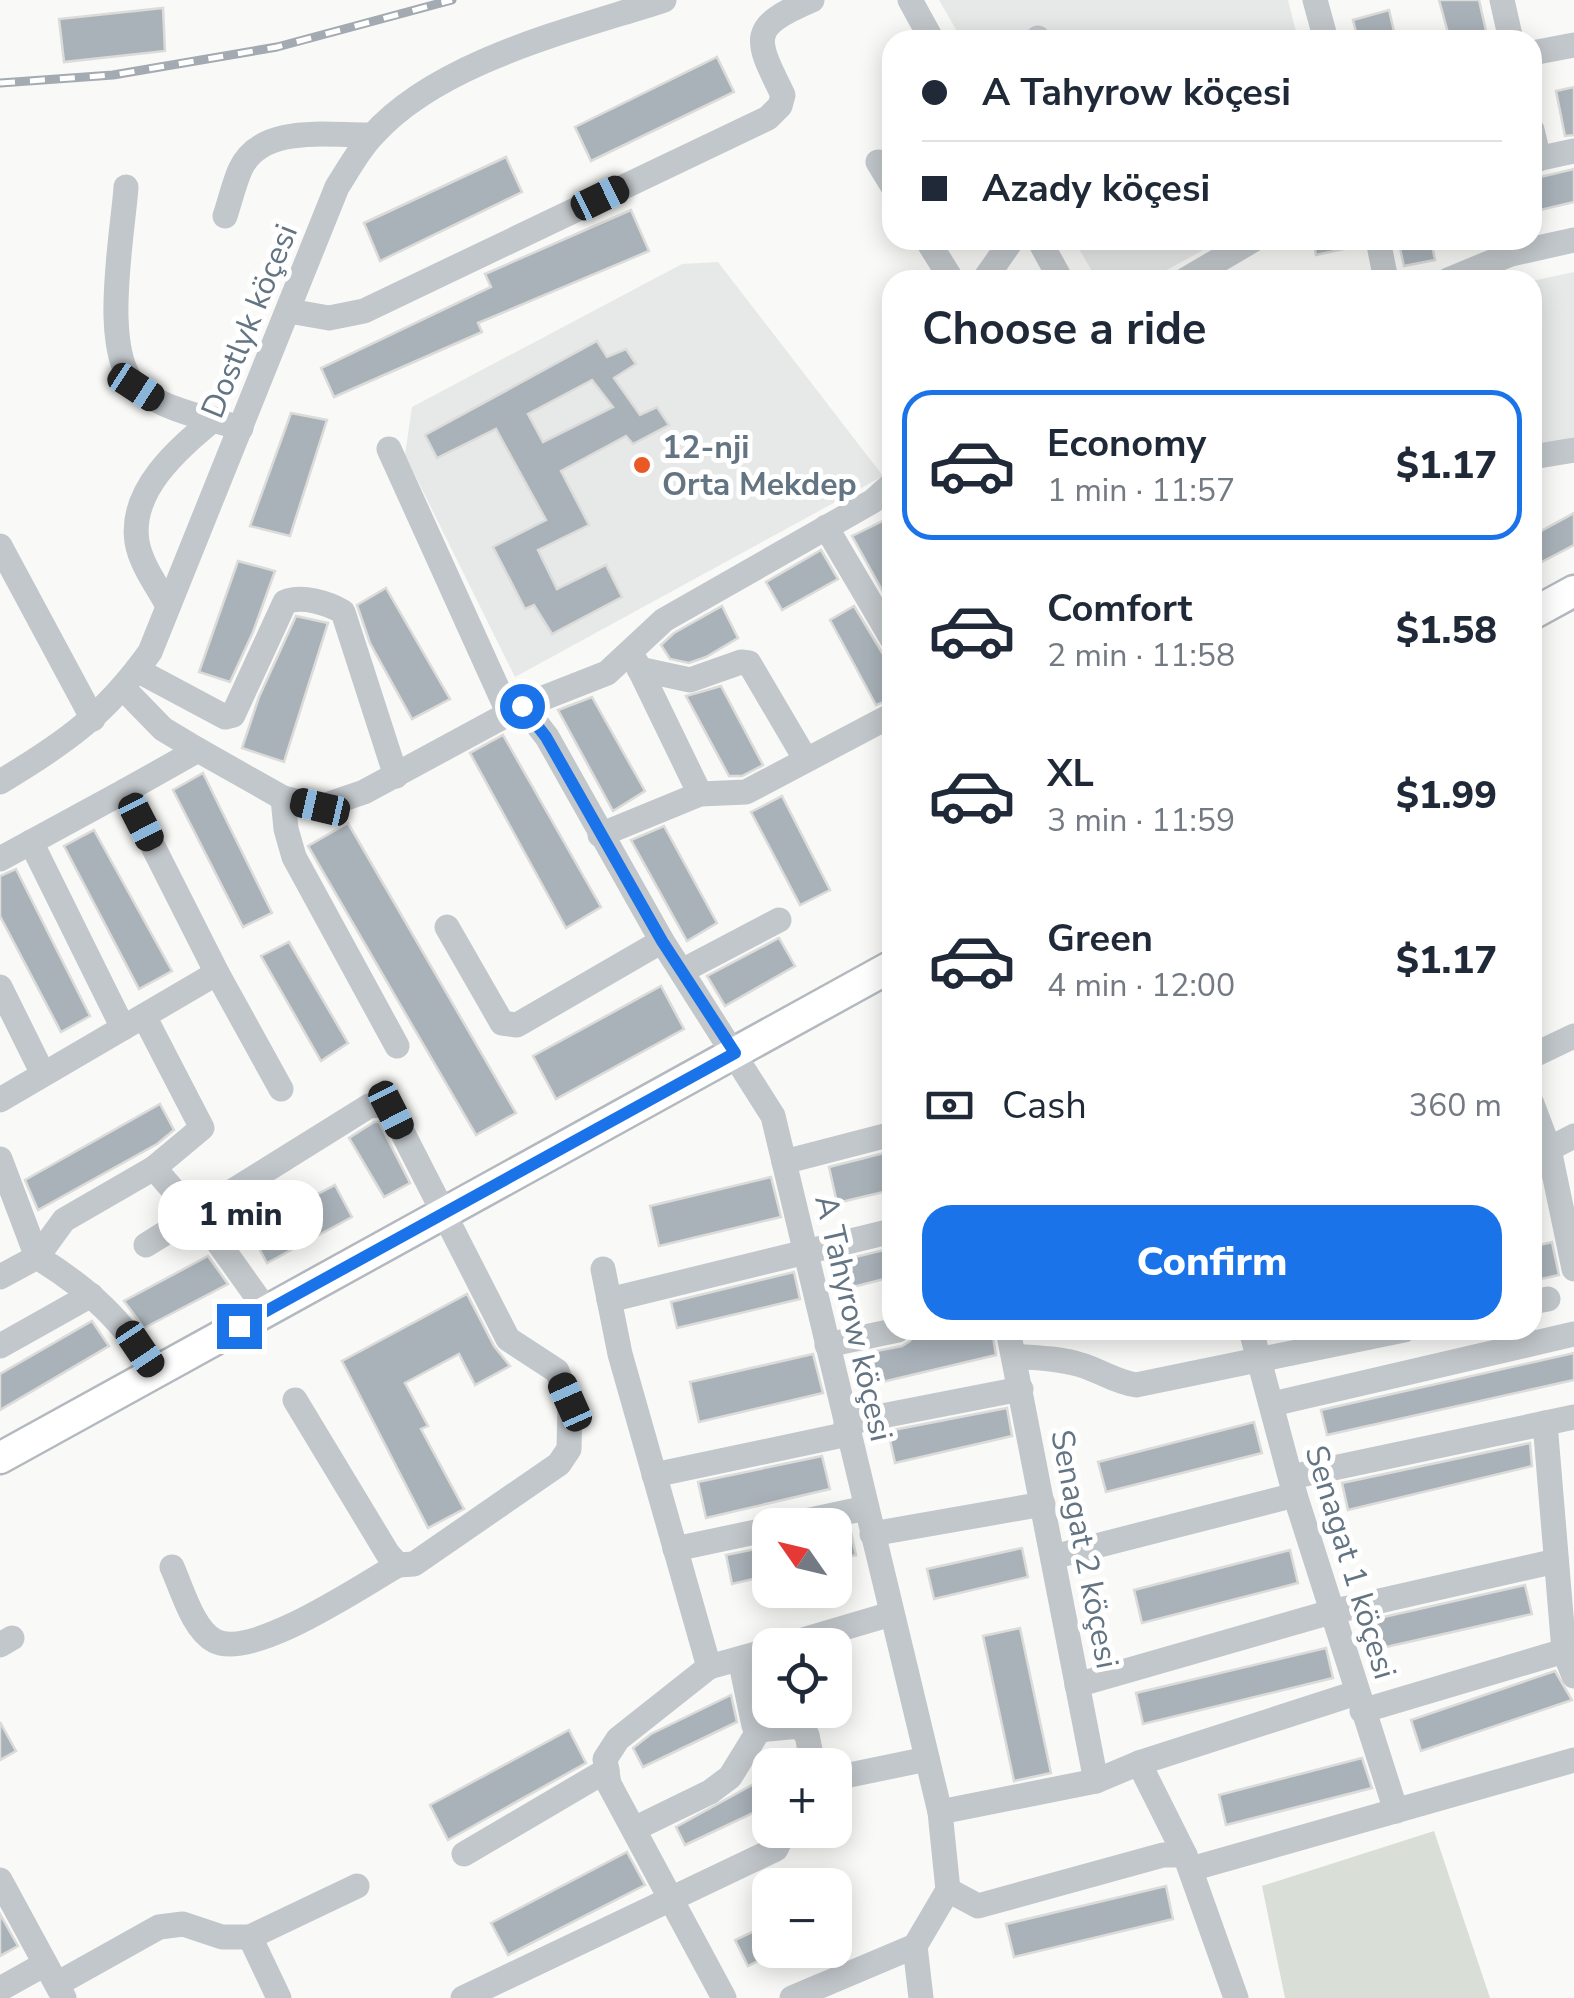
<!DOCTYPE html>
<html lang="en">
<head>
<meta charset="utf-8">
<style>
	:root { --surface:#fff; --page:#f2f2f3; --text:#1f2937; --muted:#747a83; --line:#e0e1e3; --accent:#1a73e8 }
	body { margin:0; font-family:"Nunito Sans",sans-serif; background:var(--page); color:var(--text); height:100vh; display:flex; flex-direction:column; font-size:38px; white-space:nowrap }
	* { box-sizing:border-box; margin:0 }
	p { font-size:32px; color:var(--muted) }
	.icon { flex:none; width:55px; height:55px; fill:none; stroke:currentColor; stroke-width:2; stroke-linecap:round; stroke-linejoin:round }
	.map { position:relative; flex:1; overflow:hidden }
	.details { position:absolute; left:882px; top:270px; width:660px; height:1070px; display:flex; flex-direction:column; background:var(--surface); border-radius:30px; box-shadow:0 5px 25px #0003 }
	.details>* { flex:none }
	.guide { position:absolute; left:882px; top:30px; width:660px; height:220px; border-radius:30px; box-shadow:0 5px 25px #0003; display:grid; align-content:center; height:220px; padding:0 40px; background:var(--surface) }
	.needle { width:65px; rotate:304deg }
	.fabs { position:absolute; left:752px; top:1508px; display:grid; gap:20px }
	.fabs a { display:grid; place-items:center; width:100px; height:100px; border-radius:20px; background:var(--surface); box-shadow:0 5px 25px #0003; font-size:50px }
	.end { position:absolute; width:45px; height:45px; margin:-22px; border:12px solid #1a73e8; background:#fff; box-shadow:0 0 0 5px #fff }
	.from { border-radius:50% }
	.bubble { position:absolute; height:70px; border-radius:30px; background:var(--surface); box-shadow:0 5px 25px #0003; font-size:32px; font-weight:800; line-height:70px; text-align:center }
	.car { position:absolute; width:30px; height:60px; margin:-30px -15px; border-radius:12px; box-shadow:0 0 8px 2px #0007; background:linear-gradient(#222 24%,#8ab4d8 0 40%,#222 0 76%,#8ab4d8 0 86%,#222 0) }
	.guide b { display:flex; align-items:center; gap:35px; height:95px; font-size:38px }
	.guide b+b { border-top:2px solid var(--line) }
	.guide i { width:25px; height:25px; background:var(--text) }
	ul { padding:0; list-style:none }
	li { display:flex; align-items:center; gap:30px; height:150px; margin:0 20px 15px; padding:0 20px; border:5px solid transparent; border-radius:30px }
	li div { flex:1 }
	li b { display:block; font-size:38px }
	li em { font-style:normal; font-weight:800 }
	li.active { border-color:var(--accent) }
	li>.icon { width:90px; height:90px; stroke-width:1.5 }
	h2 { padding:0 40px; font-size:45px; line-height:120px }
	.pay { display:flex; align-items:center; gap:25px; height:110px; padding:0 40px; font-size:38px }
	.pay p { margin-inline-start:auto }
	.action { display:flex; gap:20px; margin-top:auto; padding:20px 40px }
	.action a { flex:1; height:115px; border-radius:30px; background:var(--accent); color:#fff; font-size:40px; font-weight:800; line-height:115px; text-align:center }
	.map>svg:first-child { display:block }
	.built { fill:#e7e8e8 }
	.green { fill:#d9ded6 }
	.building { fill:#a9b2b9; stroke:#dbdbd9; stroke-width:2.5; fill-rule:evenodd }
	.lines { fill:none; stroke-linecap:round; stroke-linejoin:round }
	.major-casing { stroke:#b3b9be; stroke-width:35 }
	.minor { stroke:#c2c7cb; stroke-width:25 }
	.major { stroke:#fff; stroke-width:30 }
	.rail-casing { stroke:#a3aab1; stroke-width:9 }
	.rail { stroke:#fff; stroke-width:5; stroke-dasharray:15; stroke-linecap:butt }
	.route { stroke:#1a73e8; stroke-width:12 }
	.poi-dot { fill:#ea5925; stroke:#fff; stroke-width:4 }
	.labels { text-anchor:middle; stroke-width:10; stroke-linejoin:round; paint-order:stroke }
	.street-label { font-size:32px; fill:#637483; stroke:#fff }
	.poi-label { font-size:32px; font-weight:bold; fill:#637483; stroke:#fff; text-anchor:start }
</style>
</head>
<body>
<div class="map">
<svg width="1574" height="1998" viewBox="0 0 1574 1998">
	<rect width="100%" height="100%" fill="#f9f9f7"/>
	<g class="built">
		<polygon points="939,0 1288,0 1298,40 962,40"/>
		<polygon points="1074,240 1222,240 1148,280 1097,280"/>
		<polygon points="718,262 883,476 515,677 405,455 412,407 682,264"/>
		<polygon points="1574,272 1574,437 1533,447 1532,281"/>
	</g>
	<polygon class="green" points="1434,1831 1490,1998 1285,1998 1262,1886"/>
	<g class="building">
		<polygon points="1439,0 1479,0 1488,40 1450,40"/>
		<polygon points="163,8 165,51 64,62 59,19"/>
		<polygon points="1389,10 1396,40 1358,40 1353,20"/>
		<polygon points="717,57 734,92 591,161 575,127"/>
		<polygon points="1574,87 1574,135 1565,136 1556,91"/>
		<polygon points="506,157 522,192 380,261 364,223"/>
		<polygon points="1574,169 1574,202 1532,212 1532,179"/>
		<polygon points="631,210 649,251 478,323 482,332 334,397 321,368 491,287 485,274"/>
		<polygon points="1313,240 1357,240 1358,246 1316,255"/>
		<polygon points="1398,240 1431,240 1435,260 1404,266"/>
		<path d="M597,341L607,357L626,349L636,364L614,378L640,415L657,407L669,425L633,444L626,436L561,471L589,525L538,550L557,589L606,565L622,597L552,634L534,605L525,609L493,547L546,520L496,429L437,458L425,435ZM592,380L613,407L543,442L528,414Z"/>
		<polygon points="291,413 327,420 290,536 250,526"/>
		<polygon points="1574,513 1574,545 1532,567 1532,536"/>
		<polygon points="885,520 892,533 892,608 852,536"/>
		<polygon points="821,550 838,579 782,610 766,582"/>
		<polygon points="238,561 275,571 253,632 230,682 199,672"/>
		<polygon points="386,588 450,699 412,719 370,643 357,605"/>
		<polygon points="722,606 738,638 706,657 689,663 670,659 661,645 674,633"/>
		<polygon points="854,606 892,669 892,699 876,705 830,620"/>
		<polygon points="296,616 328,623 284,762 242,748 259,697"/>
		<polygon points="721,686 763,765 742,776 729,776 686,696"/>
		<polygon points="592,697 645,791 613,811 558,710"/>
		<polygon points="503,735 601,907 566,928 470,753"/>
		<polygon points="203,773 272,913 243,927 173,790"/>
		<polygon points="782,796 830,890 800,905 751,812"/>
		<polygon points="348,823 516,1113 476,1135 308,846"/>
		<polygon points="664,826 717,923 687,941 631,840"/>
		<polygon points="94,830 172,971 139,989 64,846"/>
		<polygon points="16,869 90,1016 61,1032 0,916 0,876"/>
		<polygon points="779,938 795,966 725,1006 707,976"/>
		<polygon points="289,942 348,1043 321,1061 261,956"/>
		<polygon points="661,986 684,1029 556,1099 533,1056"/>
		<polygon points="160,1104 174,1130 157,1144 38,1210 25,1180"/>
		<polygon points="374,1122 379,1122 410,1183 384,1197 349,1138"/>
		<polygon points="892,1151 892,1190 837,1203 829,1167"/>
		<polygon points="771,1177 781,1217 659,1246 650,1206"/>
		<polygon points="335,1185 352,1217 267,1263 249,1230"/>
		<polygon points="1552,1242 1559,1275 1532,1281 1532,1247"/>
		<polygon points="892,1248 892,1277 853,1287 847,1259"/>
		<polygon points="208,1256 228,1284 144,1328 124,1301"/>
		<polygon points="794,1272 800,1299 677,1328 671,1302"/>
		<polygon points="467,1294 494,1346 510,1366 475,1385 459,1354 405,1383 428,1426 421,1429 464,1509 428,1528 342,1361"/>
		<polygon points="92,1321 109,1346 0,1410 0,1374"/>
		<polygon points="924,1330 992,1330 996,1355 878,1383 871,1352 902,1346 910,1341 914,1332"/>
		<polygon points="1574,1353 1574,1380 1327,1435 1321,1410"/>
		<polygon points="813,1354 823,1393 699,1422 690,1382"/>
		<polygon points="1007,1408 1012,1436 895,1463 888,1431"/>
		<polygon points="1254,1422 1262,1453 1106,1492 1098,1462"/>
		<polygon points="1530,1443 1532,1466 1348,1510 1342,1483"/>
		<polygon points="822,1456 830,1489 706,1518 698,1482"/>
		<polygon points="850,1528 856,1555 835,1560 835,1531"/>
		<polygon points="770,1546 770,1575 732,1584 726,1555"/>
		<polygon points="1022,1548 1028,1577 934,1599 927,1569"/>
		<polygon points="1290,1550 1298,1583 1142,1623 1134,1590"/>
		<polygon points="1525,1585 1532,1614 1373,1650 1366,1621"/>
		<polygon points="1020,1628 1051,1773 1014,1781 983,1636"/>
		<polygon points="1326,1648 1333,1678 1143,1724 1136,1693"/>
		<polygon points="1555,1671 1572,1700 1421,1751 1411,1720"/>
		<polygon points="731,1695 737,1722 643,1767 633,1748 651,1734"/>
		<polygon points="0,1722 16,1751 0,1760"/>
		<polygon points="569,1730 586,1763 448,1840 430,1805"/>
		<polygon points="1362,1758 1372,1788 1226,1825 1219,1795"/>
		<polygon points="770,1775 770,1805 685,1845 676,1827"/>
		<polygon points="627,1852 645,1885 508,1955 491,1923"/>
		<polygon points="1166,1886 1173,1919 1014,1957 1006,1924"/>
		<polygon points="0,1914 18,1946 0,1956"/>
		<polygon points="770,1924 770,1955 748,1966 735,1940"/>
	</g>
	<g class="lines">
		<defs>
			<g id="major">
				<polyline points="1532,614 1574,591"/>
				<polyline points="0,1458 892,966"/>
			</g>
		</defs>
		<use href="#major" class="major-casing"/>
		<g class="minor">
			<polyline points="910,0 932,40"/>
			<polyline points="1315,0 1326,40"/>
			<polyline points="1502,0 1511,40"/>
			<polyline points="1038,38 1039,40"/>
			<polyline points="1532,53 1574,45"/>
			<polyline points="1532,130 1539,159"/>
			<polyline points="1532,160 1574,151"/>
			<polyline points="878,162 892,185"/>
			<path d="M126,187C123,234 98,359 140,390C167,411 208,418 241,428"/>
			<path d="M225,216C230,201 234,184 240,170C261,123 329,136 372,135"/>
			<polyline points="927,240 952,280"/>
			<polyline points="1039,240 1061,280"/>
			<polyline points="1378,240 1386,280"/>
			<polyline points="984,280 1012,240"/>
			<polyline points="1185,280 1253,240"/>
			<polyline points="1448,280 1511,254 1574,240"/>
			<path d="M289,311L329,318L364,311L768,118L780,106L783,95C754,37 749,27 812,0"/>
			<polyline points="389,449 509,714"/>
			<polyline points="1532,457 1574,450"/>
			<polyline points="826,527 892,639"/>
			<polyline points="0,546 93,719"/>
			<path d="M168,606C158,587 141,565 137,542C129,490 178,449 214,419"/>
			<polyline points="636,662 700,794"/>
			<polyline points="639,669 690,680 741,662 749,663 806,760"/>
			<path d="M137,670L225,717L233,715L285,602C302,595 328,603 343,612L396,776"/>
			<polyline points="124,689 163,729 198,750 283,798 320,807 364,792 523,706 607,673 664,620 873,501 892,484"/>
			<polyline points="523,706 547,737 662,941 773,1116 940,1812 948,1890 915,1946 921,1998"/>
			<path d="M0,782C65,743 105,715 150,652L337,187C348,170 358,151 372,136C438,61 572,30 664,0"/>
			<polyline points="283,798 286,829 294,857 397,1046"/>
			<polyline points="600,835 700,794 746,792 892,715"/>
			<polyline points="31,842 123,1028"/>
			<polyline points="0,859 125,791"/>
			<polyline points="447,927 502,1023 517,1025 662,941"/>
			<polyline points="682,971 779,920"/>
			<polyline points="217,973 281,1089"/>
			<polyline points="0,987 43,1074"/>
			<polyline points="144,1016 202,1128 154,1168"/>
			<polyline points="1532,1056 1574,1036"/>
			<polyline points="0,1100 217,973 125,791 198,750"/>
			<polyline points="1532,1104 1549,1149 1574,1269"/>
			<polyline points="1549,1149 1574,1136"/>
			<polyline points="0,1159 37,1257"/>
			<polyline points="784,1162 892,1134"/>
			<polyline points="146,1245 369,1106 383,1105 391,1110 508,1339 557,1371 570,1402 569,1449 559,1464 414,1564 398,1565 388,1554 295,1400"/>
			<polyline points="37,1257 64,1220 154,1168 215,1238 267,1311"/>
			<polyline points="603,1269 620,1354 709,1667 770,1650"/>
			<path d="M0,1277L37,1257C92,1291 120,1319 156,1372"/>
			<polyline points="609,1300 892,1231"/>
			<polyline points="1532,1302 1548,1299"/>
			<polyline points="1008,1330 1096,1781"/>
			<polyline points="1251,1330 1295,1495 1396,1811"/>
			<polyline points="827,1345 898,1330"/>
			<polyline points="0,1346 91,1295"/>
			<path d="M1014,1356C1036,1358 1060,1358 1081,1365C1101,1371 1115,1382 1136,1385L1404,1330"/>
			<polyline points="1272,1404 1574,1334"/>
			<polyline points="846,1423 1021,1389"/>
			<polyline points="1545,1423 1564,1651 1574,1676"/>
			<polyline points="654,1475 848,1434"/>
			<polyline points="1291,1477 1574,1417"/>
			<polyline points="787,1525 866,1508"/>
			<polyline points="872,1534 1043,1504"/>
			<polyline points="675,1549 770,1529"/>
			<polyline points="1053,1557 1295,1495"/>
			<path d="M172,1567C182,1589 193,1630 215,1641C253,1660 363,1585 398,1565"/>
			<polyline points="0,1645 12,1638"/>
			<polyline points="786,1645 891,1614"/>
			<polyline points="740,1659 754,1726 759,1730 799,1726 807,1735 813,1765"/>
			<polyline points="709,1667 618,1739 605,1759 609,1784 724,1998"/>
			<polyline points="1077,1685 1331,1612 1556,1561"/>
			<polyline points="1362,1711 1564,1651"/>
			<polyline points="1139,1763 1185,1855"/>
			<polyline points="835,1778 927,1759"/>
			<polyline points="940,1812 1096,1781 1139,1763 1356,1693"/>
			<polyline points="634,1829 710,1792 730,1777 759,1730"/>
			<polyline points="464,1854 607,1770"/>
			<polyline points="1191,1869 1574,1760"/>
			<polyline points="0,1880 64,1998"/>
			<polyline points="948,1890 978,1906 1163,1855 1185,1855 1236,1998"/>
			<polyline points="250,1937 279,1998"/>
			<polyline points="57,1984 159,1927 183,1924 222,1937 250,1937 357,1886"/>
			<polyline points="0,1989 45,1964"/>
			<polyline points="463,1998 776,1849 785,1830"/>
			<polyline points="792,1998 915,1946"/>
		</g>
		<use href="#major" class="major"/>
		<defs>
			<polyline id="rail" points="0,83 113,75 277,47 452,0"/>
		</defs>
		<use href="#rail" class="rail-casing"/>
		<use href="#rail" class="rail"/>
	</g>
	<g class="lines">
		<polyline class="route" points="239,1326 735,1053 662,941 546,737 522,706"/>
	</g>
	<circle class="poi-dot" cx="642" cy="465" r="10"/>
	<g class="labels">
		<g class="street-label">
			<text transform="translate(249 321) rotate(-68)" y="11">Dostlyk köçesi</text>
			<text transform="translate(854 1318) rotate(77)" y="11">A Tahyrow köçesi</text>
			<text transform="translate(1085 1549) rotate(79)" y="11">Senagat 2 köçesi</text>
			<text transform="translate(1351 1562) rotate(73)" y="11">Senagat 1 köçesi</text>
		</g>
		<g class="poi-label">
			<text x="662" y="458">12-nji<tspan x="662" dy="37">Orta Mekdep</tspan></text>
		</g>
	</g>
</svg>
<div class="fabs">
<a><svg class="needle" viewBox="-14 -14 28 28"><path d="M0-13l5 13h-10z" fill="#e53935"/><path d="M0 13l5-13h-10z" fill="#747a83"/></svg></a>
<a><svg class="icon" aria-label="locate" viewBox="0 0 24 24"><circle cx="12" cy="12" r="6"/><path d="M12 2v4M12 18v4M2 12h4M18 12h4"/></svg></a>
<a>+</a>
<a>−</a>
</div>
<i class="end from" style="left:522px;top:706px"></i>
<i class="end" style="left:239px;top:1326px"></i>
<div class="bubble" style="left:158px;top:1180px;width:165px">1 min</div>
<i class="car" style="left:600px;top:198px;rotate:64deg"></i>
<i class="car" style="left:136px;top:387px;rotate:123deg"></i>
<i class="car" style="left:320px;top:807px;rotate:283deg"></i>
<i class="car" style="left:141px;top:822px;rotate:153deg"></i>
<i class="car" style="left:391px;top:1110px;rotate:153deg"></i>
<i class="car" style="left:140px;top:1349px;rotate:146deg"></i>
<i class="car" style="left:570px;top:1402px;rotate:336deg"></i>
<div class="guide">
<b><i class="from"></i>A Tahyrow köçesi</b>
<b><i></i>Azady köçesi</b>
</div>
<section class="details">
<h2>Choose a ride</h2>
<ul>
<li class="active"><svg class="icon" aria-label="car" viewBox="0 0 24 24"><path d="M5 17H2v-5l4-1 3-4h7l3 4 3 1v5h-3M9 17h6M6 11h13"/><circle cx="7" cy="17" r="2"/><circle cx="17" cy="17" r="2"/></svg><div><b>Economy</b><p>1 min · 11:57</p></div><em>$1.17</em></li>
<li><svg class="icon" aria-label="car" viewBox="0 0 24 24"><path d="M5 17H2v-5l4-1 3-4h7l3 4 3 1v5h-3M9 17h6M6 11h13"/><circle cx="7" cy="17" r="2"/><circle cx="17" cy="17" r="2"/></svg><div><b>Comfort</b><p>2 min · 11:58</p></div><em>$1.58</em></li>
<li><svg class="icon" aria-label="car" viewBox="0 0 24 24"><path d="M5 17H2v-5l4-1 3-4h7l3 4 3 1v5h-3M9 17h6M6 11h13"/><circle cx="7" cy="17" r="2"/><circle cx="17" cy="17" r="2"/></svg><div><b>XL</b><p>3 min · 11:59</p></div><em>$1.99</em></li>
<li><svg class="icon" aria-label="car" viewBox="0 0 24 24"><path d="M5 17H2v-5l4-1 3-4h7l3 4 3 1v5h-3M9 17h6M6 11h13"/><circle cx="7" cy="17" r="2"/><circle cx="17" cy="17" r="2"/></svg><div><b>Green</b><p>4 min · 12:00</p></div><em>$1.17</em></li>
</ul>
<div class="pay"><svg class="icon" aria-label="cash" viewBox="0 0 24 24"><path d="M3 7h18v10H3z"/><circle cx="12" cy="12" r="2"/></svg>Cash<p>360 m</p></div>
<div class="action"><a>Confirm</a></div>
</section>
</div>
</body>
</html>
